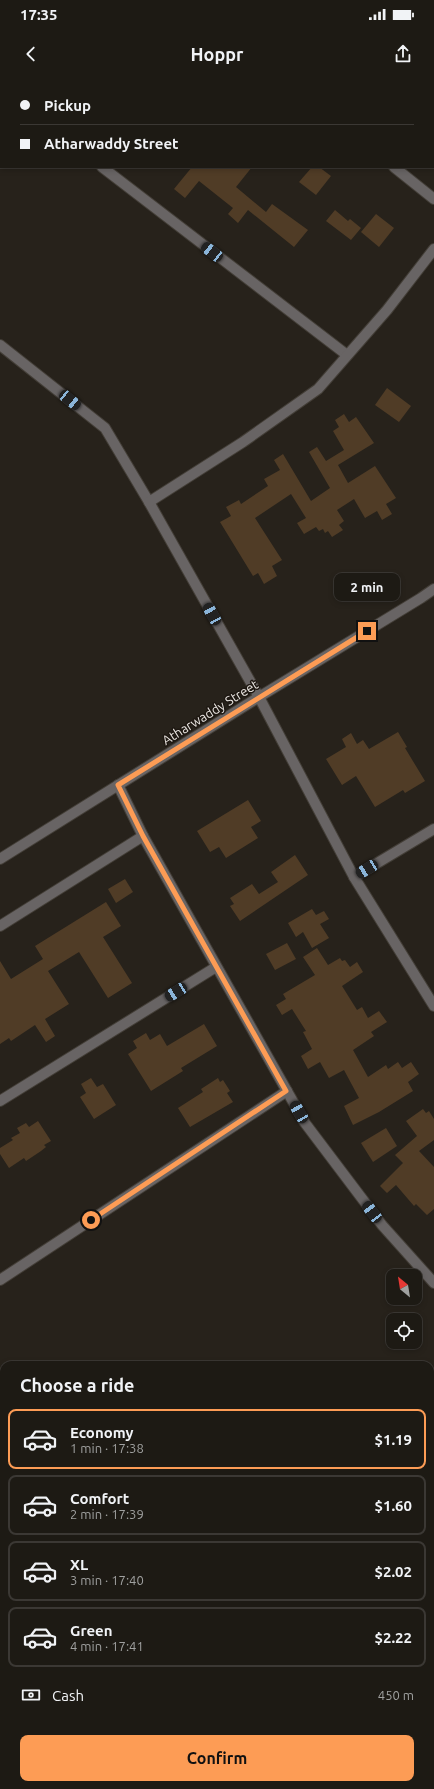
<!DOCTYPE html>
<html lang="en">
<head>
<meta charset="utf-8">
<style>
	:root { --surface:#1d1a14; --page:#2a2722; --text:#f1f3f6; --muted:#a0a1a0; --line:#3b3834; --accent:#fd9c55 }
	body { margin:0; font-family:Ubuntu,sans-serif; background:var(--page); color:var(--text); height:100vh; display:flex; flex-direction:column; font-size:15px; white-space:nowrap }
	* { box-sizing:border-box; margin:0 }
	p { font-size:13px; color:var(--muted) }
	.icon { flex:none; width:22px; height:22px; fill:none; stroke:currentColor; stroke-width:2; stroke-linecap:round; stroke-linejoin:round }
	.map { position:relative; flex:1; overflow:hidden }
	.drawer { position:absolute; left:0px; top:1281px; width:434px; height:428px; display:flex; flex-direction:column; background:var(--surface); border-radius:12px 12px 0 0; box-shadow:0 2px 6px #0003,0 0 0 1px var(--line) }
	.drawer>* { flex:none }
	.guide { position:absolute; left:0px; top:0px; width:434px; height:88px; box-shadow:0 2px 6px #0003,0 0 0 1px var(--line); display:grid; align-content:center; height:88px; padding:0 20px; background:var(--surface) }
	.needle { width:26px; rotate:330deg }
	.fabs { position:absolute; left:386px; top:1189px; display:grid; gap:8px }
	.fabs a { display:grid; place-items:center; width:36px; height:36px; border-radius:8px; background:var(--surface); box-shadow:0 2px 6px #0003,0 0 0 1px var(--line); font-size:20px }
	.end { position:absolute; width:18px; height:18px; margin:-9px; border:5px solid #fd9c55; background:#111; box-shadow:0 0 0 2px #111 }
	.from { border-radius:50% }
	.bubble { position:absolute; height:28px; border-radius:8px; background:var(--surface); box-shadow:0 2px 6px #0003,0 0 0 1px var(--line); font-size:13px; font-weight:600; line-height:28px; text-align:center }
	.car { position:absolute; width:12px; height:24px; margin:-12px -6px; border-radius:5px; box-shadow:0 0 3px 1px #0007; background:linear-gradient(#222 24%,#8ab4d8 0 40%,#222 0 76%,#8ab4d8 0 86%,#222 0) }
	.guide b { display:flex; align-items:center; gap:14px; height:38px; font-size:15px }
	.guide b+b { border-top:1px solid var(--line) }
	.guide i { width:10px; height:10px; background:var(--text) }
	ul { padding:0; list-style:none }
	li { display:flex; align-items:center; gap:12px; height:60px; margin:0 8px 6px; padding:0 12px; border:2px solid var(--line); border-radius:8px }
	li div { flex:1 }
	li b { display:block; font-size:15px }
	li em { font-style:normal; font-weight:600 }
	li.current { border-color:var(--accent) }
	li>.icon { width:36px; height:36px; stroke-width:1.5 }
	h2 { padding:0 20px; font-size:18px; line-height:48px }
	.pay { display:flex; align-items:center; gap:10px; height:44px; padding:0 20px; font-size:15px }
	.pay p { margin-inline-start:auto }
	.action { display:flex; gap:8px; margin-top:auto; padding:8px 20px }
	.action a { flex:1; height:46px; border-radius:8px; background:var(--accent); color:#111; font-size:16px; font-weight:600; line-height:46px; text-align:center }
	.status { display:flex; justify-content:space-between; align-items:center; height:28px; padding:0 20px; background:var(--surface); direction:ltr }
	.status svg { height:11px; fill:currentColor }
	header { display:flex; justify-content:space-between; align-items:center; height:52px; padding:0 20px; background:var(--surface); font-size:18px; font-weight:600 }
	.map>svg:first-child { display:block }
	.building { fill:#503c26 }
	.lines { fill:none; stroke-linecap:round; stroke-linejoin:round }
	.street-casing { stroke:#433e37; stroke-width:12 }
	.street { stroke:#686464; stroke-width:10 }
	.route { stroke:#fd9c55; stroke-width:5 }
	.labels { text-anchor:middle; stroke-width:3; stroke-linejoin:round; paint-order:stroke }
	.street-label { font-size:13px; fill:#ece8e4; stroke:#1e1812 }
</style>
</head>
<body>
<div class="status"><b>17:35</b><svg viewBox="0 0 49 12"><path d="M0 12V9h3v3zM5 12V6h3v6zM10 12V3h3v9zM15 12V0h3v12zM26 1h20v11H26zM47 4h2v5h-2z"/></svg></div>
<header><svg class="icon" aria-label="back" viewBox="0 0 24 24"><path d="M15 5l-7 7 7 7"/></svg>Hoppr<svg class="icon" aria-label="share" viewBox="0 0 24 24"><path d="M12 15V3M7 8l5-5 5 5M5 13v7h14v-7"/></svg></header>
<div class="map">
<svg width="434" height="1709" viewBox="0 0 434 1709">
	<rect width="100%" height="100%" fill="#27221b"/>
	<g class="building">
		<polygon points="192,87 252,87 236,107 266,132 272,124 308,150 294,167 248,130 238,143 228,134 233,128 199,101 185,118 174,109"/>
		<polygon points="312,87 319,87 331,96 316,115 299,102"/>
		<polygon points="335,130 348,141 350,139 361,148 351,160 326,141"/>
		<polygon points="376,134 394,148 379,167 361,152"/>
		<polygon points="387,308 411,326 399,342 375,325"/>
		<polygon points="344,334 349,342 356,337 374,363 338,385 348,403 375,386 396,418 386,424 392,434 382,440 377,431 365,438 354,419 337,430 344,441 339,445 343,450 332,457 328,451 325,453 323,449 319,451 316,447 304,454 297,443 306,438 291,414 255,438 282,480 272,486 277,496 264,504 258,493 253,496 220,442 231,436 226,427 239,420 241,424 268,406 264,399 280,390 274,380 283,374 311,421 330,408 309,372 317,367 326,381 344,370 333,351 339,347 335,340"/>
		<polygon points="398,652 407,667 405,668 425,701 405,713 403,710 375,727 356,696 342,705 326,679 346,667 342,659 351,653 357,664 363,660 369,669"/>
		<polygon points="248,720 261,741 251,747 258,758 226,778 219,767 210,772 197,751"/>
		<polygon points="295,775 308,795 240,841 230,826 234,824 230,818 252,804 259,814 278,802 271,792"/>
		<polygon points="125,799 133,812 116,823 108,809"/>
		<polygon points="106,822 121,846 103,857 132,903 108,918 79,872 48,891 69,924 45,939 55,956 46,962 35,945 11,961 9,958 0,964 0,881 11,899 43,879 35,866"/>
		<polygon points="312,829 316,835 324,831 329,839 320,844 329,858 312,868 303,852 296,857 288,843"/>
		<polygon points="287,863 296,879 275,890 266,874"/>
		<polygon points="317,868 328,885 340,878 342,881 345,880 350,887 357,882 363,892 342,906 357,930 362,927 368,938 379,931 387,942 371,952 374,956 353,970 368,997 386,985 388,989 398,982 402,988 411,982 419,994 408,1002 413,1011 379,1032 353,1045 344,1026 359,1018 344,990 329,998 320,982 308,989 301,976 312,969 303,952 306,951 292,929 282,935 276,925 286,919 283,914 315,895 303,877"/>
		<polygon points="204,944 217,966 181,988 183,991 151,1011 128,974 137,968 133,961 146,953 150,960 160,954 167,966"/>
		<polygon points="91,998 97,1007 103,1004 116,1025 94,1039 80,1017 86,1013 81,1004"/>
		<polygon points="218,998 220,1002 223,1000 230,1011 227,1013 233,1022 190,1047 178,1028 203,1012 201,1009"/>
		<polygon points="423,1029 426,1033 429,1031 434,1039 434,1060 419,1071 434,1087 434,1129 427,1135 416,1124 414,1126 396,1105 387,1113 380,1106 403,1083 395,1075 417,1056 406,1041"/>
		<polygon points="38,1041 51,1061 44,1065 46,1067 41,1071 26,1081 24,1078 9,1088 0,1074 0,1068 13,1060 11,1058 20,1053 17,1048 26,1043 29,1047"/>
		<polygon points="386,1048 397,1066 373,1082 361,1063"/>
	</g>
	<g class="lines">
		<defs>
			<g id="street">
				<polyline points="285,0 286,1"/>
				<polyline points="0,8 1,9"/>
				<polyline points="102,87 347,275"/>
				<polyline points="394,87 434,119"/>
				<polyline points="0,265 105,348 149,422 259,617 354,797 434,926"/>
				<polyline points="149,422 243,362 318,309 387,230 434,169"/>
				<polyline points="118,705 143,756 305,1043 382,1145 434,1203"/>
				<polyline points="0,779 259,617 421,518 434,509"/>
				<polyline points="354,797 434,749"/>
				<polyline points="0,846 143,756"/>
				<polyline points="0,1021 216,887"/>
				<polyline points="0,1200 287,1011"/>
				<polyline points="430,1300 434,1297"/>
				<polyline points="0,1329 4,1336"/>
				<polyline points="430,1487 434,1484"/>
				<polyline points="0,1578 4,1575"/>
				<polyline points="0,1612 4,1619"/>
				<polyline points="430,1672 434,1670"/>
				<polyline points="59,1705 61,1709"/>
				<polyline points="76,1709 82,1705"/>
				<polyline points="376,1709 382,1705"/>
			</g>
		</defs>
		<use href="#street" class="street-casing"/>
		<use href="#street" class="street"/>
	</g>
	<g class="lines">
		<polyline class="route" points="91,1140 286,1011 143,756 118,705 367,551"/>
	</g>
	<g class="labels">
		<g class="street-label">
			<text transform="translate(210 632) rotate(-32)" y="5">Atharwaddy Street</text>
		</g>
	</g>
</svg>
<div class="fabs">
<a><svg class="needle" viewBox="-14 -14 28 28"><path d="M0-13l5 13h-10z" fill="#e53935"/><path d="M0 13l5-13h-10z" fill="#a0a1a0"/></svg></a>
<a><svg class="icon" aria-label="locate" viewBox="0 0 24 24"><circle cx="12" cy="12" r="6"/><path d="M12 2v4M12 18v4M2 12h4M18 12h4"/></svg></a>
</div>
<i class="end from" style="left:91px;top:1140px"></i>
<i class="end" style="left:367px;top:551px"></i>
<div class="bubble" style="left:334px;top:493px;width:66px">2 min</div>
<i class="car" style="left:212px;top:172px;rotate:308deg"></i>
<i class="car" style="left:70px;top:320px;rotate:129deg"></i>
<i class="car" style="left:212px;top:534px;rotate:331deg"></i>
<i class="car" style="left:367px;top:789px;rotate:239deg"></i>
<i class="car" style="left:176px;top:912px;rotate:238deg"></i>
<i class="car" style="left:299px;top:1032px;rotate:330deg"></i>
<i class="car" style="left:372px;top:1132px;rotate:323deg"></i>
<div class="guide">
<b><i class="from"></i>Pickup</b>
<b><i></i>Atharwaddy Street</b>
</div>
<section class="drawer">
<h2>Choose a ride</h2>
<ul>
<li class="current"><svg class="icon" aria-label="car" viewBox="0 0 24 24"><path d="M5 17H2v-5l4-1 3-4h7l3 4 3 1v5h-3M9 17h6M6 11h13"/><circle cx="7" cy="17" r="2"/><circle cx="17" cy="17" r="2"/></svg><div><b>Economy</b><p>1 min · 17:38</p></div><em>$1.19</em></li>
<li><svg class="icon" aria-label="car" viewBox="0 0 24 24"><path d="M5 17H2v-5l4-1 3-4h7l3 4 3 1v5h-3M9 17h6M6 11h13"/><circle cx="7" cy="17" r="2"/><circle cx="17" cy="17" r="2"/></svg><div><b>Comfort</b><p>2 min · 17:39</p></div><em>$1.60</em></li>
<li><svg class="icon" aria-label="car" viewBox="0 0 24 24"><path d="M5 17H2v-5l4-1 3-4h7l3 4 3 1v5h-3M9 17h6M6 11h13"/><circle cx="7" cy="17" r="2"/><circle cx="17" cy="17" r="2"/></svg><div><b>XL</b><p>3 min · 17:40</p></div><em>$2.02</em></li>
<li><svg class="icon" aria-label="car" viewBox="0 0 24 24"><path d="M5 17H2v-5l4-1 3-4h7l3 4 3 1v5h-3M9 17h6M6 11h13"/><circle cx="7" cy="17" r="2"/><circle cx="17" cy="17" r="2"/></svg><div><b>Green</b><p>4 min · 17:41</p></div><em>$2.22</em></li>
</ul>
<div class="pay"><svg class="icon" aria-label="cash" viewBox="0 0 24 24"><path d="M3 7h18v10H3z"/><circle cx="12" cy="12" r="2"/></svg>Cash<p>450 m</p></div>
<div class="action"><a>Confirm</a></div>
</section>
</div>
</body>
</html>
